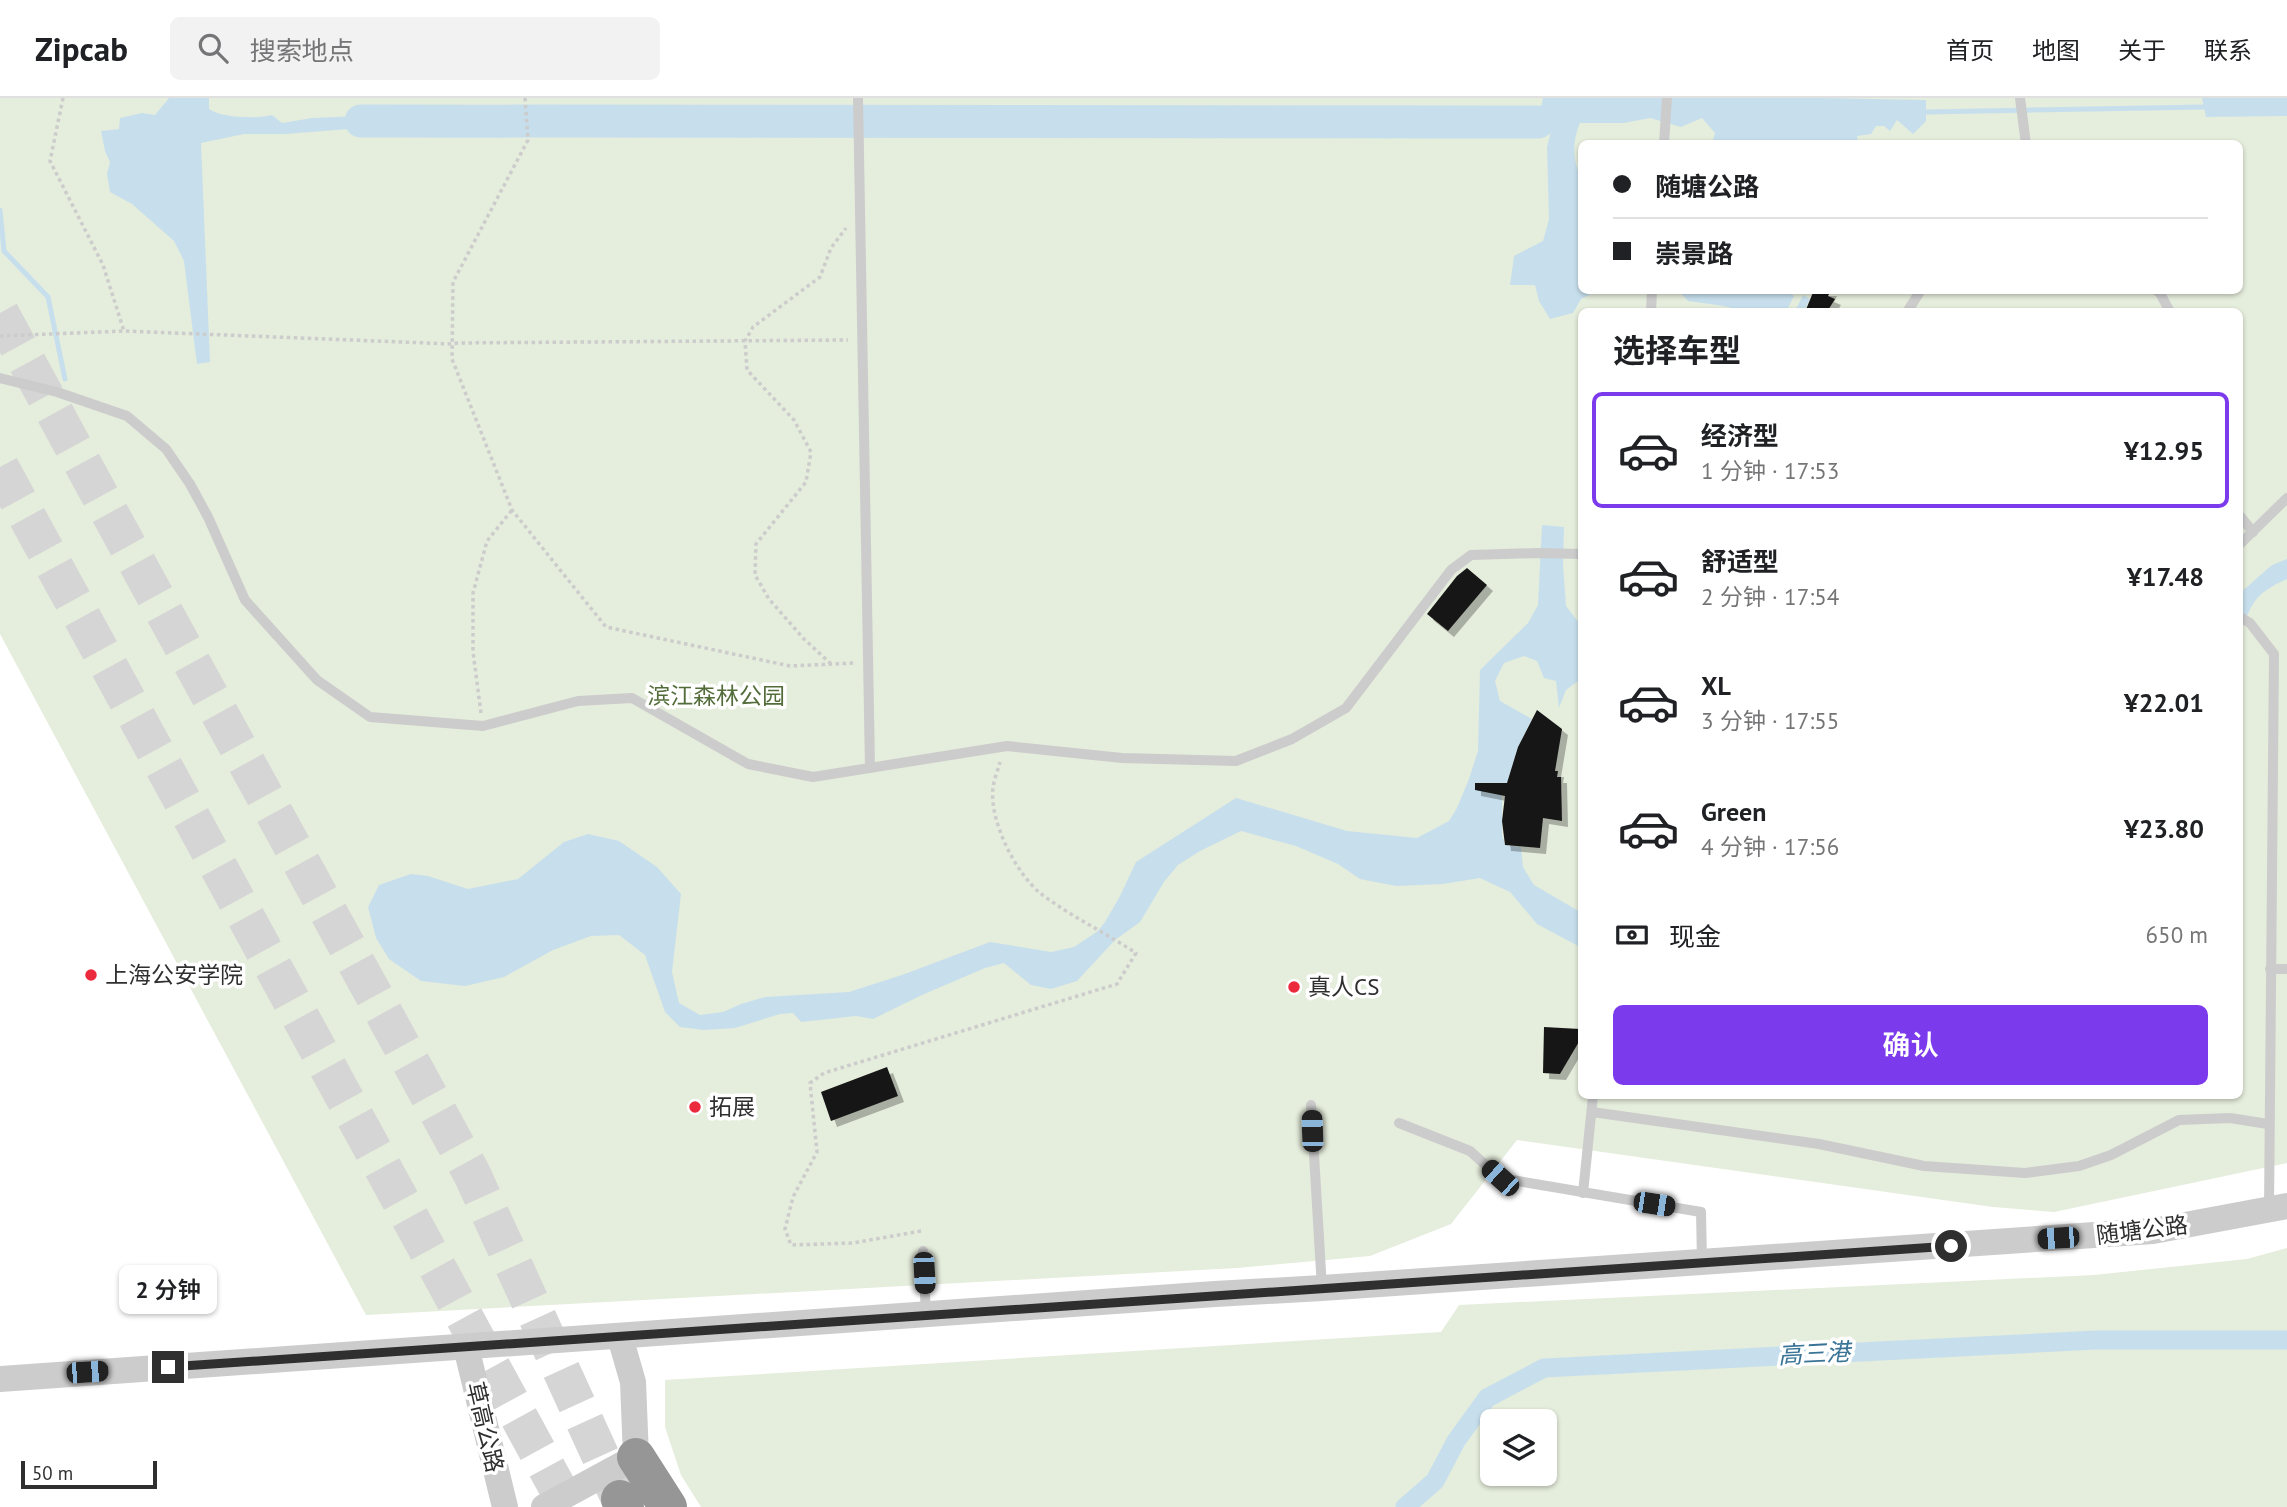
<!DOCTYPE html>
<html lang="zh">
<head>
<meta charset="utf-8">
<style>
	:root { --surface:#fff; --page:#f2f2f2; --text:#202124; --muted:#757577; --line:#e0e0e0; --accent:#7c3aed }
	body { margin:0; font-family:"PT Sans","Noto Sans SC",sans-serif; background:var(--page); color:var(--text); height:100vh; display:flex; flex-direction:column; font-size:26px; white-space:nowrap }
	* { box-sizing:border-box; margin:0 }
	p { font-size:23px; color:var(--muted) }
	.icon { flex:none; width:38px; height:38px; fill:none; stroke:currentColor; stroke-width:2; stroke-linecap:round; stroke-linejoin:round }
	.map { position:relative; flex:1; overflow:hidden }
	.side { position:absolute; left:1578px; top:210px; width:665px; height:791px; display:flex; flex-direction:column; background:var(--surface); border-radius:10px; box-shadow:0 2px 5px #0004 }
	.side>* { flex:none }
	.guide { position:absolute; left:1578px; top:42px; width:665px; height:154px; border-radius:10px; box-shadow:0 2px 5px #0004; display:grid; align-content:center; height:154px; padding:0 35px; background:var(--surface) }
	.fabs { position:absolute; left:1480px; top:1311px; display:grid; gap:14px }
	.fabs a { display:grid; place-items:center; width:77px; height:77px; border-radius:10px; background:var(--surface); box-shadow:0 2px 5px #0004; font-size:35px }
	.scale { position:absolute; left:21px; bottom:18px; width:136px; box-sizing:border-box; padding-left:7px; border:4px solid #2f2f2f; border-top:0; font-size:19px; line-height:24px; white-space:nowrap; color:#2f2f2f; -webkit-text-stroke:5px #fff; paint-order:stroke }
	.end { position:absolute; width:32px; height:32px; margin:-16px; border:9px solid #2f2f2f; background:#fff; box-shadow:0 0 0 4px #fff }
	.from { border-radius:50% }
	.bubble { position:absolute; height:49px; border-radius:10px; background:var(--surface); box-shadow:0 2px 5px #0004; font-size:23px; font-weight:600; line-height:49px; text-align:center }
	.car { position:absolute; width:21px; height:42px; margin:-21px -10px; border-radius:9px; box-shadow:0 0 5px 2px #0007; background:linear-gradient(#222 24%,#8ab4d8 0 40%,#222 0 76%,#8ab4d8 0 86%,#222 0) }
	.guide b { display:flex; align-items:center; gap:24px; height:66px; font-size:26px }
	.guide b+b { border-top:2px solid var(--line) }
	.guide i { width:18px; height:18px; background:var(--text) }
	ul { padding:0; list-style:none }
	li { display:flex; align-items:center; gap:21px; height:116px; margin:0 14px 10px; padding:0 21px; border:4px solid transparent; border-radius:10px }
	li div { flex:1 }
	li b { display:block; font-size:26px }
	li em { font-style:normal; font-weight:600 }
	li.on { border-color:var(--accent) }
	li>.icon { width:63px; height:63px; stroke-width:1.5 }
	h2 { padding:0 35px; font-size:32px; line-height:84px }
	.pay { display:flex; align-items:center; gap:18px; height:77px; padding:0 35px; font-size:26px }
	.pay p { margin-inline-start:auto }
	.cta { display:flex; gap:14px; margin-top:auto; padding:14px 35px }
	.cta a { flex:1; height:80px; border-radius:10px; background:var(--accent); color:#fff; font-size:28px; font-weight:600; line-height:80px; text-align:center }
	header { display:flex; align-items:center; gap:42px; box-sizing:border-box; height:98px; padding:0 35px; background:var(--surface); border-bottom:2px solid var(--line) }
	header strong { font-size:33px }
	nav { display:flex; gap:38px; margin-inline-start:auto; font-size:24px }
	.search { width:490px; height:63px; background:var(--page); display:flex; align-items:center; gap:18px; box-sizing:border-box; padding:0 24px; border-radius:10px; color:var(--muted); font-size:26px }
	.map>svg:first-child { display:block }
	.green { fill:#e5eddc; fill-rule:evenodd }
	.water { fill:#c7dfed }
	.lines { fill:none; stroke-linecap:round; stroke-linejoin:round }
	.stream { stroke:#c7dfed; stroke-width:5 }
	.canal { stroke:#c7dfed; stroke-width:19 }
	.river { stroke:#c7dfed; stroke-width:33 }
	.building { fill:#161616; filter:url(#shadow) }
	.motorway-tunnel { stroke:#d5d5d5; stroke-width:38; stroke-dasharray:38 19; stroke-linecap:butt }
	.path { stroke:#ccc; stroke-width:3.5; stroke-dasharray:3.5 3.5; stroke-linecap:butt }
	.service { stroke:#ccc; stroke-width:10 }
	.tertiary { stroke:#ccc; stroke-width:26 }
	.motorway { stroke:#969696; stroke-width:38 }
	.route { stroke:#2f2f2f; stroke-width:9 }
	.poi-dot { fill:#ec2a3d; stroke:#fff; stroke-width:2.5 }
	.labels { text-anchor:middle; stroke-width:7; stroke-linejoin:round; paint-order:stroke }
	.park-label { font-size:23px; fill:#536d3a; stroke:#fff }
	.poi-label { font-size:23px; fill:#2f2f2f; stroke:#fff; text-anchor:start }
	.street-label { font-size:23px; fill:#2f2f2f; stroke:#fff }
	.water-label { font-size:24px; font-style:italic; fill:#397395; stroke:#fff }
</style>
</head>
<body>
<header>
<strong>Zipcab</strong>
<div class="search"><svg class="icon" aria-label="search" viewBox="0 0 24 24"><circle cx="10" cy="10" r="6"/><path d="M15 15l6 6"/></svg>搜索地点</div>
<nav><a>首页</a><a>地图</a><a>关于</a><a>联系</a></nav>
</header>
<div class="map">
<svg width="2287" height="1409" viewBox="0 0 2287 1409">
	<defs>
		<filter id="shadow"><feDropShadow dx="6" dy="6" stdDeviation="0" flood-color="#0004"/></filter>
	</defs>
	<rect width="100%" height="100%" fill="#fff"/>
	<g class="green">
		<path d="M0,0H2287V1065L2054,1114L1993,1109L1517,1042L1451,1126L1370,1158L1237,1170L366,1217L0,536ZM1582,46H2240V192H1582ZM1582,214H2240V998H1582Z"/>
		<path d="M2287,1150V1409H701L681,1377L665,1329V1282L1441,1234L1459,1207L2094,1177L2247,1161ZM1493,1323H1545V1376H1493Z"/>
	</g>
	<g class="water">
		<path d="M169,0H209V11C222,20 257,21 272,17L282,25L312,20L361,18L362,30L285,36H244L201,45L210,264L197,266L184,163L174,143L132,106L110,94L107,76L110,64L105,53L101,33L119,31L120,20L142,15L155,17Z"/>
		<path d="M1543,0H1822L1926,2V23L1913,36L1897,22L1890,33L1884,28H1876L1871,36L1857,38L1858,45H1712L1715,35L1702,20L1681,29L1650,20L1624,25H1580C1572,43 1572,64 1582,81V192L1597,193L1581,201L1573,215L1550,221L1539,203L1535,187H1510L1514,158L1543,143L1549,121L1547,49L1552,29L1538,24Z"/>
		<polygon points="2202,0 2287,0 2287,18 2206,19"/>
		<polygon points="1679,193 1788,193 1794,198 1788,210 1795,213 1803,197 1810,201 1804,213 1745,213 1724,208 1688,203"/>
		<polygon points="1542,427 1564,429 1563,467 1566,508 1582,529 1582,580 1566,592 1559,610 1556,583 1544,580 1537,563 1524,558 1504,565 1495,583 1500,603 1532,621 1518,649 1507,685 1497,696 1502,697 1502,737 1505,747 1521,749 1523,769 1534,787 1582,815 1582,850 1537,826 1510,794 1480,780 1443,786 1396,788 1360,781 1338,766 1296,748 1241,733 1200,753 1178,767 1164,784 1140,824 1115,842 1077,883 1051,891 1031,887 1004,865 985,870 922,897 873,921 856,918 801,924 793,915 780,916 735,930 704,932 680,929 665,914 645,857 619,837 591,838 553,852 504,879 465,888 421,883 389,861 376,840 368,809 379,787 411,776 428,778 468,791 518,781 564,744 588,736 619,743 657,769 681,796 672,874 679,905 700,917 723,914 741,906 765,899 849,894 902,877 990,844 1051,854 1074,849 1098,833 1105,824 1120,798 1136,764 1236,700 1347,733 1417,740 1449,723 1457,710 1469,681 1478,653 1480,572 1528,525 1538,507"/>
		<path d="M2287,461V481C2254,496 2252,504 2240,537V495L2272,467Z"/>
	</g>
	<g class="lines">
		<g class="stream">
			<polyline points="1926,14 2204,9"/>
			<polyline points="0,112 4,153 48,199 65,281"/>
		</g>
		<polyline class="canal" points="1405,1409 1435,1383 1456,1343 1487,1300 1544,1270 2096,1242 2287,1242"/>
		<polyline class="river" points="361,23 1538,24"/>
	</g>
	<g class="building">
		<polygon points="1814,192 1831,192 1828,198 1835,201 1827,214 1805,214"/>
		<polygon points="1467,470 1487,487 1448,533 1427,516 1457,478"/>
		<polygon points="1537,612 1562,631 1555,673 1558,673 1557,679 1561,679 1562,723 1543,720 1540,750 1505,747 1502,723 1505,698 1475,692 1475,685 1507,685 1518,649"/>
		<polygon points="1544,929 1580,931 1580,942 1560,976 1543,975"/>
		<polygon points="887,969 898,998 831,1023 821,994"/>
	</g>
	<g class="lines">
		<g class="motorway-tunnel">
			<polyline points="0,215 472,1076 620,1401"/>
			<polyline points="0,369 568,1409"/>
		</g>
		<g class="path">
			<polyline points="63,0 50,63 103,167 124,233"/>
			<polyline points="525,0 528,42 453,184 452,261 512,412 606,529 790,568 855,565"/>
			<polyline points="0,238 124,233 452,246 458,245 848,242"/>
			<polyline points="831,566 803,540 769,501 755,477 756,446 806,384 811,354 794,322 747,272 745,243 753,229 820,179 831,150 846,130"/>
			<polyline points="481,615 473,554 473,495 487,443 512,412"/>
			<path d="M921,1133L853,1145L791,1147L785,1131L793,1099L817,1054L810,985L824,975L1117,886L1136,855C1104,834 1070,818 1040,795C1015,774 989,722 993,690C994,681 998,672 1000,664"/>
		</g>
		<g class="service">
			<polyline points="858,0 870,670"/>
			<polyline points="2020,0 2026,46"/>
			<polyline points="1664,46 1667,0"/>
			<polyline points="2156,192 2160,195 2170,214"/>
			<polyline points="1651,214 1652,192"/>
			<polyline points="1907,214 1921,192"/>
			<polyline points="0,280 57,294 127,318 166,351 190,386 208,419 245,502 317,582 370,619 483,628 578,603 632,600 748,666 813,679 1007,648 1122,660 1236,663 1292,641 1346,610 1451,472 1471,457 1538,455 1582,456"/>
			<polyline points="2240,418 2253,434"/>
			<polyline points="2240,446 2287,400"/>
			<polyline points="2240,519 2250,525 2274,556 2269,1112"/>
			<polyline points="2270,871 2287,871"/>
			<polyline points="1311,1007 1322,1190"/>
			<polyline points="1592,1014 1819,1046 1924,1068 2025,1075 2079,1068 2111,1057 2179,1022 2230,1020 2268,1026"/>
			<polyline points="1399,1025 1470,1053 1500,1080 1701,1114 1702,1164"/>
			<polyline points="1583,1095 1593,998"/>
			<polyline points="923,1153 926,1217"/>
		</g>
		<g class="tertiary">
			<polyline points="466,1249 505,1409"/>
			<polyline points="0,1281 1215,1196 1322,1190 2153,1133 2287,1108"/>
			<polyline points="544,1409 636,1359 633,1284 620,1239"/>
		</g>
		<g class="motorway">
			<polyline points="636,1359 668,1409"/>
			<polyline points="620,1401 625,1409"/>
		</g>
	</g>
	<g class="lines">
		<polyline class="route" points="168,1269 1951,1148"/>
	</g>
	<g class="poi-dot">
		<circle cx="91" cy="877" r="7"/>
		<circle cx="1294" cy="889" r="7"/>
		<circle cx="695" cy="1009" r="7"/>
	</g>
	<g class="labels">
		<g class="park-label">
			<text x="716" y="606">滨江森林公园</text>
		</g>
		<g class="poi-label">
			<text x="105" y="885">上海公安学院</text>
			<text x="1308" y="897">真人CS</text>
			<text x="709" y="1017">拓展</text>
		</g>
		<g class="street-label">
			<text transform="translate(2142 1132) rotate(-7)" y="8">随塘公路</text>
			<text transform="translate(485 1329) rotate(77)" y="8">草高公路</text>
		</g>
		<g class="water-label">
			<text transform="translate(1814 1256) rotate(-3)" y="8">高三港</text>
		</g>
	</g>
</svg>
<div class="fabs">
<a><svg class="icon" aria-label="layers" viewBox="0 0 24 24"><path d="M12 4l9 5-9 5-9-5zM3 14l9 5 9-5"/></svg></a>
</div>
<div class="scale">50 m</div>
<i class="end from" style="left:1951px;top:1148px"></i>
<i class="end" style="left:168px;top:1269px"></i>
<div class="bubble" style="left:119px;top:1167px;width:98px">2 分钟</div>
<i class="car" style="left:1312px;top:1033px;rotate:358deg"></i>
<i class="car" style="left:1500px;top:1080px;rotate:312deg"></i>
<i class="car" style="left:1654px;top:1106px;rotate:99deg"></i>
<i class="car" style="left:2058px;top:1140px;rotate:266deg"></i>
<i class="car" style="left:924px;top:1175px;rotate:177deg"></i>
<i class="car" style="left:87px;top:1274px;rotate:86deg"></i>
<div class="guide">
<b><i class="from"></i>随塘公路</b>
<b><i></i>崇景路</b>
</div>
<section class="side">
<h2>选择车型</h2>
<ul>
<li class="on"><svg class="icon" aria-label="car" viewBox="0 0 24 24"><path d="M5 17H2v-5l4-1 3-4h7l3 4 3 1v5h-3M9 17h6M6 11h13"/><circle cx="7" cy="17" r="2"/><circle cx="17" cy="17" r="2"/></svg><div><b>经济型</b><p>1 分钟 · 17:53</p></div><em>¥12.95</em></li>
<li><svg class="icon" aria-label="car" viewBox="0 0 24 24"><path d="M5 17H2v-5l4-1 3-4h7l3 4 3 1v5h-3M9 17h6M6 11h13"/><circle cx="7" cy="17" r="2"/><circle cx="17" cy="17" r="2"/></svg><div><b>舒适型</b><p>2 分钟 · 17:54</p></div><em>¥17.48</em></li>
<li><svg class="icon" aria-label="car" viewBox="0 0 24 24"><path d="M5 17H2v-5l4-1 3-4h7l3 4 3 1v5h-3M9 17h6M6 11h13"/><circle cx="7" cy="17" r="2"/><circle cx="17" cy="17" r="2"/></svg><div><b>XL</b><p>3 分钟 · 17:55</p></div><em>¥22.01</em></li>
<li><svg class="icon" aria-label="car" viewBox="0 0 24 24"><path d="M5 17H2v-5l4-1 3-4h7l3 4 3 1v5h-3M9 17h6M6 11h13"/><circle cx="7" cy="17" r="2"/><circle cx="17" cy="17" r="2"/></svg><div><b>Green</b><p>4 分钟 · 17:56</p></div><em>¥23.80</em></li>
</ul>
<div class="pay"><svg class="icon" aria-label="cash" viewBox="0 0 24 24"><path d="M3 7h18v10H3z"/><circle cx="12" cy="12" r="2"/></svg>现金<p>650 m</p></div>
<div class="cta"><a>确认</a></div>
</section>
</div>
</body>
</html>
